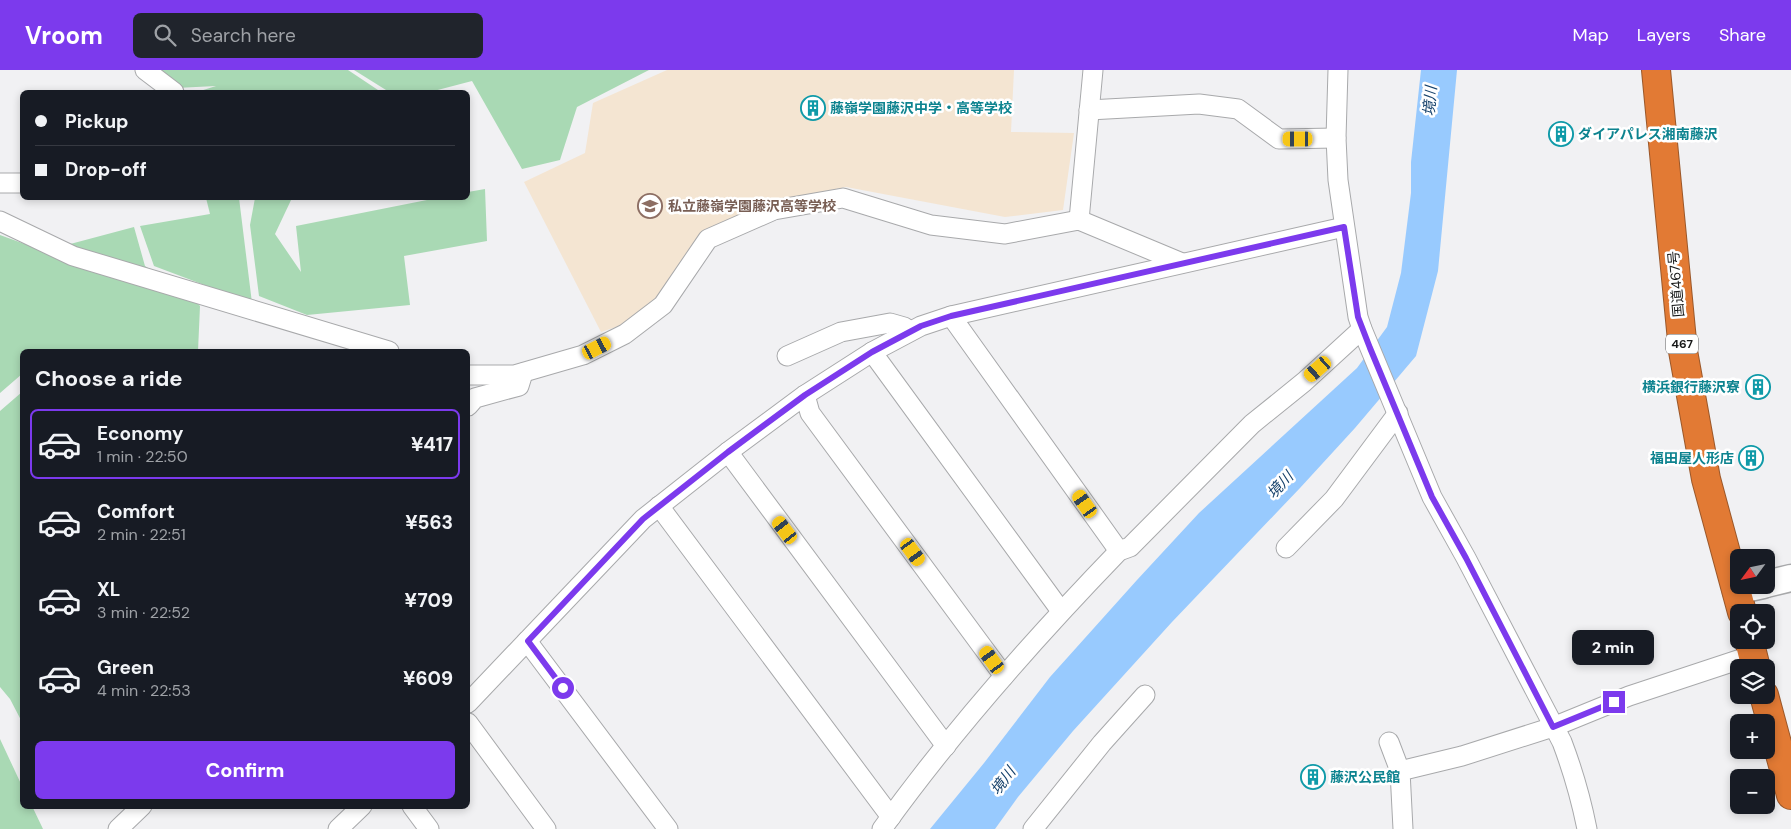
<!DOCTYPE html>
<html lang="en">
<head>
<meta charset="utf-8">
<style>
	:root { --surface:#171b24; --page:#20242c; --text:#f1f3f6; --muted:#9ea1a6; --line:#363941; --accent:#7c3aed }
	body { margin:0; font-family:"DM Sans","Noto Sans JP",sans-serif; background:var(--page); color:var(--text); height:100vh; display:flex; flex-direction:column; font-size:19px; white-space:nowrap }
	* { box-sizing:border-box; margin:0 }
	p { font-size:16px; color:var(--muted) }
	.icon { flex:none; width:28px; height:28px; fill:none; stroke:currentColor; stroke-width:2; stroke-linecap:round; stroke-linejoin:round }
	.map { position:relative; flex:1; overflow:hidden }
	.drawer { position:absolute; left:20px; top:279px; width:450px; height:460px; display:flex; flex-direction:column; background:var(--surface); border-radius:8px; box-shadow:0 2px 8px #0003 }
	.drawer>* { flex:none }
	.guide { position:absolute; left:20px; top:20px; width:450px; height:110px; border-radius:8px; box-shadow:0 2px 8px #0003; display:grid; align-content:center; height:110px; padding:0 15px; background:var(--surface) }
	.needle { width:32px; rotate:237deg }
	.controls { position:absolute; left:1730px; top:479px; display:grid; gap:10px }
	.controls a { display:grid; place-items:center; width:45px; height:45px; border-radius:8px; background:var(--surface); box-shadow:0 2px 8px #0003; font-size:25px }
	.end { position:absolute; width:22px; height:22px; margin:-11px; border:6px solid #7c3aed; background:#fff; box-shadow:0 0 0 2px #fff }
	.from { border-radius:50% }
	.bubble { position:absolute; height:35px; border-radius:8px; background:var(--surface); box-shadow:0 2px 8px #0003; font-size:16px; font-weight:800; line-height:35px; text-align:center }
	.car { position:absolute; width:15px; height:30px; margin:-15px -8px; border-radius:6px; box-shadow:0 0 4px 1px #0007; background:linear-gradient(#f5c518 24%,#345 0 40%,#f5c518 0 76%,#345 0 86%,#f5c518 0) }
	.guide b { display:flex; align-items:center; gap:18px; height:48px; font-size:19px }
	.guide b+b { border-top:1px solid var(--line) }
	.guide i { width:12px; height:12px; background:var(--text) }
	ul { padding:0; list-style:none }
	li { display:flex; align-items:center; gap:15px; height:70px; margin:0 10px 8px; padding:0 5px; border:2px solid transparent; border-radius:8px }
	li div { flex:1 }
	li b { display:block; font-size:19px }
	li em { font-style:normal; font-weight:800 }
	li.selected { border-color:var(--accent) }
	li>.icon { width:45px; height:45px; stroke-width:1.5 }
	h2 { padding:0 15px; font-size:22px; line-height:60px }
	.cta { display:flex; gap:10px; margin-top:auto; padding:10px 15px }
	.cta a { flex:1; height:58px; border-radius:8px; background:var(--accent); color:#fff; font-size:20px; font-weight:800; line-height:58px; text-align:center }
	header { display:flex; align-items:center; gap:30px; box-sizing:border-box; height:70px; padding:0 25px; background:var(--accent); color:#fff }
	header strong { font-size:24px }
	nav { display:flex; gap:28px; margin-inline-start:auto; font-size:18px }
	.search { width:350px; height:45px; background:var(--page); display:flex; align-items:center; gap:12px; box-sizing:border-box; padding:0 18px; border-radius:8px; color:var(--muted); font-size:19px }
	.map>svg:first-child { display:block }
	.education { fill:#f4e5d2 }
	.green { fill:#a9d9b4 }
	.water { fill:#98cafe }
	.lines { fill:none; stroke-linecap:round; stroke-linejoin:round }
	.street-casing { stroke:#a8a9ab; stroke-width:21 }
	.secondary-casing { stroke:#a8a9ab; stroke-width:29 }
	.highway-casing { stroke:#9b582a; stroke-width:30 }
	.street { stroke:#fff; stroke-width:19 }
	.secondary { stroke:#fff; stroke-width:26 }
	.highway { stroke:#e27a34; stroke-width:28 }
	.route { stroke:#7c3aed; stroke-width:6 }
	.labels { text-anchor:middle; stroke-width:5; stroke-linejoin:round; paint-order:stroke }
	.shield { fill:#fff; stroke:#5d5d5d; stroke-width:1 }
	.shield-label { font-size:12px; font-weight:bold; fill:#171818 }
	.culture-label { font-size:14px; font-weight:bold; fill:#0d838f; stroke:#fff; text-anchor:start }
	.education-label { font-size:14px; font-weight:bold; fill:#785e54; stroke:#fff; text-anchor:start }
	.street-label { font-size:14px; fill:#171818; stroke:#fff }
	.water-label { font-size:15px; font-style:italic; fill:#15416b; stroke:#fff }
</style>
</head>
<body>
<header>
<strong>Vroom</strong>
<div class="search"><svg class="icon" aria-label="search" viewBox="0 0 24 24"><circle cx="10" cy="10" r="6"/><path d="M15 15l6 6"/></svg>Search here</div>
<nav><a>Map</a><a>Layers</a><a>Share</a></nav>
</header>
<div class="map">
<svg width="1791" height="759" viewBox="0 0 1791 759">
	<rect width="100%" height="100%" fill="#f1f1f3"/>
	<polygon class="education" points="667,0 1014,0 1011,62 1074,63 1063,140 1005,147 846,117 773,131 699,170 673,218 631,252 601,262 524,112 585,83 593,33"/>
	<g class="green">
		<polygon points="157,0 348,0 381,22 197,22 216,16 176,18"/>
		<polygon points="354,0 649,0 577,37 560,90 522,99 472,11 430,22 382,22 386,20"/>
		<polygon points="485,119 487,171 404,186 410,235 307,245 259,226 250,155 255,128 292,128 275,164 301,202 296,156 437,128 468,128 468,122"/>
		<polygon points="206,128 239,128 252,233 154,196 140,156 210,144"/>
		<polygon points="134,157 145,196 192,227 200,236 198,281 22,281 22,304 0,323 0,165 44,181"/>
		<polygon points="22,322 22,652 10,629 0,617 0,341"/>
		<polygon points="0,669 22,716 22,736 32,736 43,759 0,759"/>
	</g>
	<polygon class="water" points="1421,0 1457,0 1438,201 1416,286 1355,358 1300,418 1172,552 1073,661 1018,727 995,759 930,759 984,693 1050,607 1137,510 1199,443 1357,298 1387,257 1401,203 1411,123 1411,92"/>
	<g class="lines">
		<defs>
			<g id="street">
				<polyline points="145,0 174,22"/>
				<path d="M1338,0L1336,68L1338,110L1358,247L1362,259L1432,427L1466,488L1562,672C1573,701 1581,729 1587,759"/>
				<polyline points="1089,40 1199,34 1238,39 1279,69 1336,68"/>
				<polyline points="0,113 22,113"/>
				<polyline points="1079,150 1093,0"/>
				<polyline points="0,151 73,186 389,281"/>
				<polyline points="951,246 1119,481"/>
				<polyline points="872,282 1061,541"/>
				<polyline points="787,286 841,262 890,253 904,257 910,261"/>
				<polyline points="468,305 514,305 583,285 625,264 663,235 708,169 774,140 843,128 931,155 1005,164 1079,150 1182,193"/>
				<polyline points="805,325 810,343 1004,606"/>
				<polyline points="468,336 475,328 519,316 523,303"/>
				<polyline points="728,382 946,676"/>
				<polyline points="659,436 891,747"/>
				<polyline points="1286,478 1334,429 1398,343"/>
				<polyline points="527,571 668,759"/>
				<polyline points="468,633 643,449 728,382 805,325 872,282 921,256 951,246 1344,157"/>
				<polyline points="468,653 546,759"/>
				<polyline points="1389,672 1400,701"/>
				<polyline points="412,736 429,759"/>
				<polyline points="118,759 142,736"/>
				<polyline points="338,759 362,736"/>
				<path d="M882,759C953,660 1034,569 1119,481L1130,477L1252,354L1304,312L1362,259"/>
				<polyline points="1033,759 1102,673 1145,625"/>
				<polyline points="1403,759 1400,701 1462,686 1553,657 1629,626 1753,585"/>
			</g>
			<g id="secondary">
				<polyline points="1766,514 1791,508"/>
				<polyline points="1736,521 1763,515"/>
			</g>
			<g id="highway">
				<polyline points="1656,0 1683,281 1706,409 1742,542"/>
				<polyline points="1749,570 1756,598"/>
				<polyline points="1764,625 1791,725"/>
			</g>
		</defs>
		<use href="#street" class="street-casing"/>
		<use href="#secondary" class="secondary-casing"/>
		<use href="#highway" class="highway-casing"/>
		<use href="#street" class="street"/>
		<use href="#secondary" class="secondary"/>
		<use href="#highway" class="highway"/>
	</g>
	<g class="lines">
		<polyline class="route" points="563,618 528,571 643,449 728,382 805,325 872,282 921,256 951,246 1344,157 1358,247 1370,278 1432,427 1466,488 1553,657 1614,632"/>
	</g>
	<defs>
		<symbol id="building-ring" viewBox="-11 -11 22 22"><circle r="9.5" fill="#fff" stroke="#0f9aa8" stroke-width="1.5"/><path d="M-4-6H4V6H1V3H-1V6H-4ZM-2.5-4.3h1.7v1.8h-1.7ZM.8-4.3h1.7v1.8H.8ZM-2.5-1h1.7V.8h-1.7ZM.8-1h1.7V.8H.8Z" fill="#0f9aa8"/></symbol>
		<symbol id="school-ring" viewBox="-11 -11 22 22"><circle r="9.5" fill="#fff" stroke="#8d6e63" stroke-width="1.5"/><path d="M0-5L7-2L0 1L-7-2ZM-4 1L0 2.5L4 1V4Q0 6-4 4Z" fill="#8d6e63"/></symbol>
	</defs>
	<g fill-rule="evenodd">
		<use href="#building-ring" x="799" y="24" width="28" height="28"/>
		<use href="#building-ring" x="1547" y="50" width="28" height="28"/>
		<use href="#school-ring" x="636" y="122" width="28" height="28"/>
		<use href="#building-ring" x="1744" y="303" width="28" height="28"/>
		<use href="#building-ring" x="1737" y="374" width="28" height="28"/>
		<use href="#building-ring" x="1299" y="693" width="28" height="28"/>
	</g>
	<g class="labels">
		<rect class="shield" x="1666" y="264.5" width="32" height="19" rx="4"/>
		<g class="shield-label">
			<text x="1682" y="278">467</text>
		</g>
		<g class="culture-label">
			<text x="830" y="43">藤嶺学園藤沢中学・高等学校</text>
			<text x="1578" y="69">ダイアパレス湘南藤沢</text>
			<text x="1740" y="322" text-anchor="end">横浜銀行藤沢寮</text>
			<text x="1734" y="393" text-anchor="end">福田屋人形店</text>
			<text x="1330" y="712">藤沢公民館</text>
		</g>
		<g class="education-label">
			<text x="668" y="141">私立藤嶺学園藤沢高等学校</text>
		</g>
		<g class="street-label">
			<text transform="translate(1676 214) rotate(-95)" y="5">国道467号</text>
		</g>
		<g class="water-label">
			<text transform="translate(1430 31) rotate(-85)" y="5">境川</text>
			<text transform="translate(1280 415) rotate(-47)" y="5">境川</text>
			<text transform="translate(1003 711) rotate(-53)" y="5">境川</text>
		</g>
	</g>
</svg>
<div class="controls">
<a><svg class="needle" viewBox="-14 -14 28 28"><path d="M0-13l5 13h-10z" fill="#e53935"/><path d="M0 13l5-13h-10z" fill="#9ea1a6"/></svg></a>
<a><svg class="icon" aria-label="locate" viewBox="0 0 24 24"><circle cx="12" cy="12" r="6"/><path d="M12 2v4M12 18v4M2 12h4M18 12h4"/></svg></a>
<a><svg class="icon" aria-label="layers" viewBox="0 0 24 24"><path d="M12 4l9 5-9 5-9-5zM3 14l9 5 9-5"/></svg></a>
<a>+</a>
<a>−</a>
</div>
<i class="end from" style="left:563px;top:618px"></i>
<i class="end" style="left:1614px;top:632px"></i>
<div class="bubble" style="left:1572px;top:560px;width:82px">2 min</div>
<i class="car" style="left:1298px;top:69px;rotate:270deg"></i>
<i class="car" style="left:597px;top:278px;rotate:63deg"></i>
<i class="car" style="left:1318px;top:299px;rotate:229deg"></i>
<i class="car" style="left:1085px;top:434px;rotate:325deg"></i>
<i class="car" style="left:785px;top:460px;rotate:323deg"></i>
<i class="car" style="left:913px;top:482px;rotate:144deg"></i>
<i class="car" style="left:992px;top:590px;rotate:324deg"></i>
<div class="guide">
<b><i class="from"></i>Pickup</b>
<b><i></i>Drop-off</b>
</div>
<section class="drawer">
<h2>Choose a ride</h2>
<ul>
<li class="selected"><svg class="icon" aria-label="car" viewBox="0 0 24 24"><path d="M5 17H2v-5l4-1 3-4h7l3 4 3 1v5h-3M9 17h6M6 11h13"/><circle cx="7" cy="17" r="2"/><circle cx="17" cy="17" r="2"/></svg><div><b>Economy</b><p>1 min · 22:50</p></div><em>¥417</em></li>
<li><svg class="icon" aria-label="car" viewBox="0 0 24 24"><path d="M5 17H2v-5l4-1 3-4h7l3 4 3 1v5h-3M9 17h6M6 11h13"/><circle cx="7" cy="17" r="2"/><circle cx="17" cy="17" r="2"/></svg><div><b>Comfort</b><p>2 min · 22:51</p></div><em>¥563</em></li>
<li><svg class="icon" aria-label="car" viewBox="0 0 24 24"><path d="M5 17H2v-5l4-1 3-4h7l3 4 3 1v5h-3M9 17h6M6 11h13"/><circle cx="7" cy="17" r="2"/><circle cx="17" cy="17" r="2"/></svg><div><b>XL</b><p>3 min · 22:52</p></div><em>¥709</em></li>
<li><svg class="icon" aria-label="car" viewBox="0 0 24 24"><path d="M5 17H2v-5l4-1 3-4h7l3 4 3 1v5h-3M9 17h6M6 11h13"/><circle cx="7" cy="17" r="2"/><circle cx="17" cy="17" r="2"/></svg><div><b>Green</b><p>4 min · 22:53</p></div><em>¥609</em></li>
</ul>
<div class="cta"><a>Confirm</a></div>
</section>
</div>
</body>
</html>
